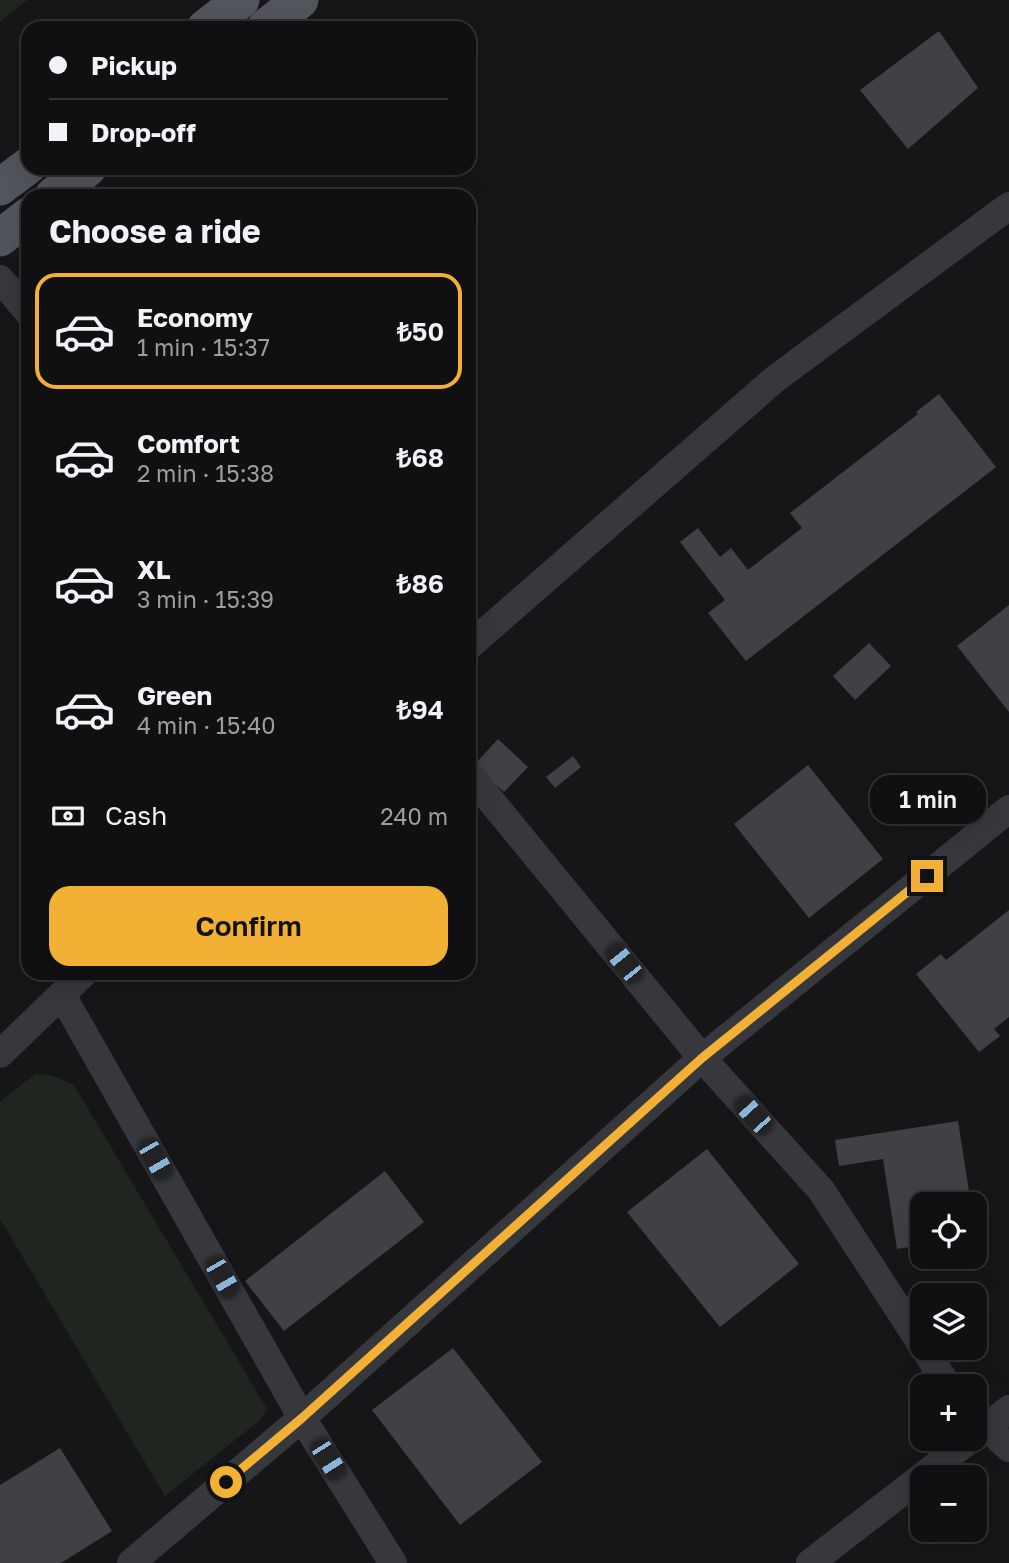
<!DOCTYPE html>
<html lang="en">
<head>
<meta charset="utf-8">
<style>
	:root { --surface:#101012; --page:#1e1e20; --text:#f1f3f6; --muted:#9c9d9f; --line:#303032; --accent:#f2b134 }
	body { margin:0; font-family:"Golos Text",sans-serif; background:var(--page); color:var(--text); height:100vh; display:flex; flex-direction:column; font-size:26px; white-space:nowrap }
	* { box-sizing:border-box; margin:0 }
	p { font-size:23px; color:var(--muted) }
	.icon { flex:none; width:38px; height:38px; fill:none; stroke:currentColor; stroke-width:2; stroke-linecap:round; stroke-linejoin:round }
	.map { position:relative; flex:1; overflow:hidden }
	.side { position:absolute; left:21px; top:189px; width:455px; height:791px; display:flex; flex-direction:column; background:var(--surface); border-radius:21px; box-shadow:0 7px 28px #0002,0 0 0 2px var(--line) }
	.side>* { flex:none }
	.guide { position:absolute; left:21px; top:21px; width:455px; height:154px; border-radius:21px; box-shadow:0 7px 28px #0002,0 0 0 2px var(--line); display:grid; align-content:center; height:154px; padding:0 28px; background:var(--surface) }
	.fabs { position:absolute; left:910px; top:1192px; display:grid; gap:14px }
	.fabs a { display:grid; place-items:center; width:77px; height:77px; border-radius:14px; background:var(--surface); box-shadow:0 7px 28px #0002,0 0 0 2px var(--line); font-size:35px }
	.end { position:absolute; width:32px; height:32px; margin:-16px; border:9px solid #f2b134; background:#111; box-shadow:0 0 0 4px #111 }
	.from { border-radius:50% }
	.bubble { position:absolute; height:49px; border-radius:21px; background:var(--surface); box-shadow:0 7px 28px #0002,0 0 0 2px var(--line); font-size:23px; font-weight:600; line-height:49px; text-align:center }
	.car { position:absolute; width:21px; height:42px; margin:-21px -10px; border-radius:9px; box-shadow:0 0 5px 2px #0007; background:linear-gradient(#222 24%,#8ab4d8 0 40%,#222 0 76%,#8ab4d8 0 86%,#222 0) }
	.guide b { display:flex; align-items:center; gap:24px; height:66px; font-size:26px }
	.guide b+b { border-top:2px solid var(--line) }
	.guide i { width:18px; height:18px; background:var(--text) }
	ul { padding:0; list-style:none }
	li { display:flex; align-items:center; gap:21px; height:116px; margin:0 14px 10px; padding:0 14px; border:4px solid transparent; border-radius:21px }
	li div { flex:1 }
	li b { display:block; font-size:26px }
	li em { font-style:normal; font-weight:600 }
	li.selected { border-color:var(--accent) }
	li>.icon { width:63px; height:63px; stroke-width:1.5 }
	h2 { padding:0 28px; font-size:32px; line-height:84px }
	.pay { display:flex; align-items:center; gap:18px; height:77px; padding:0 28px; font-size:26px }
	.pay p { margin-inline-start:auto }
	.primary-button { display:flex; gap:14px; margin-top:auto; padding:14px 28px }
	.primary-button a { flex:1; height:80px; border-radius:21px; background:var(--accent); color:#111; font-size:28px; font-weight:600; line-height:80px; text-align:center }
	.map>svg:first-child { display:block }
	.green { fill:#1e261f }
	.building { fill:#404145 }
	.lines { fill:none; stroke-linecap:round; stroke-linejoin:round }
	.minor { stroke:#37383d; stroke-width:28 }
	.major { stroke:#53555c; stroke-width:37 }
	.route { stroke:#f2b134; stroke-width:9 }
</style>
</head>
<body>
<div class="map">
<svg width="1009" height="1563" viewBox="0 0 1009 1563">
	<rect width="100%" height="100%" fill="#161618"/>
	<g class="green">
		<polygon points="0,0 27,0 0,22"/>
		<polygon points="36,1073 56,1077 74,1085 267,1409 260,1420 165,1496 0,1219 0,1102"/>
	</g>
	<g class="building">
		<polygon points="939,31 978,88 908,149 860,90"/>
		<polygon points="939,394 996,467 746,661 708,613 725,600 680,542 698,528 720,557 731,548 748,570 802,528 790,513 918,414 916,412"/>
		<polygon points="1009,605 1009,712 957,646"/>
		<polygon points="869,643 891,666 855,700 833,676"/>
		<polygon points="498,739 528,767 504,792 474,765"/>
		<polygon points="573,756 581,767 555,788 546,777"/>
		<polygon points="808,765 883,859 809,918 734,824"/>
		<polygon points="1009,910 1009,1017 994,1029 1000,1036 979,1052 916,974 941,954 946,960"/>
		<polygon points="958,1121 971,1204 922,1204 922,1245 897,1249 883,1159 839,1166 835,1140"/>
		<polygon points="707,1149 799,1264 720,1327 627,1212"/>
		<polygon points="385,1171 424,1222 284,1331 245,1281"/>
		<polygon points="453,1348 542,1462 460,1525 372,1410"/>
		<polygon points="60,1448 112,1531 61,1563 0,1563 0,1485"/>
	</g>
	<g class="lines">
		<g class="minor">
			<polyline points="0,279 28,312"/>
			<polyline points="469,646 775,379 1009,206"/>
			<polyline points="469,774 702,1058 821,1190 922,1345"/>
			<polyline points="62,995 302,1418 393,1563"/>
			<polyline points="0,1054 84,973"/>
			<polyline points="924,1348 948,1386"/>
			<polyline points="975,1416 1009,1448"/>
			<polyline points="975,1437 1009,1409"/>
			<polyline points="131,1563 302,1418 702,1058 1009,809"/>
			<polyline points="810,1563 972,1438"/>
		</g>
		<g class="major">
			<polyline points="205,28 241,0"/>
			<polyline points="265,28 300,0"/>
			<polyline points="0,187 28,166"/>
			<polyline points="53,196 88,168"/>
			<polyline points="0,238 28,216"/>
		</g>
	</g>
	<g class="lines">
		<polyline class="route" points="226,1482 302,1418 702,1058 927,876"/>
	</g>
</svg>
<div class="fabs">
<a><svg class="icon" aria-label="locate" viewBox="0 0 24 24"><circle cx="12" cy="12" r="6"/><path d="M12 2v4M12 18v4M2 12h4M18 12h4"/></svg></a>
<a><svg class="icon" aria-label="layers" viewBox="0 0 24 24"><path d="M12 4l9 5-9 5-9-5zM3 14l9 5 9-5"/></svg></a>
<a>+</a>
<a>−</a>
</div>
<i class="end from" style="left:226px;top:1482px"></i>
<i class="end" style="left:927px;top:876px"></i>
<div class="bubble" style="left:870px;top:775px;width:116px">1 min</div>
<i class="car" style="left:624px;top:963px;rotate:321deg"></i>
<i class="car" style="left:753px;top:1115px;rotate:318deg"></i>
<i class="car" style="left:155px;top:1159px;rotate:150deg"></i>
<i class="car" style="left:222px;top:1277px;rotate:150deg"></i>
<i class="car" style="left:328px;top:1459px;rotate:148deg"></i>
<div class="guide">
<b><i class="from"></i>Pickup</b>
<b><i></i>Drop-off</b>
</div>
<section class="side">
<h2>Choose a ride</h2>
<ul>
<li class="selected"><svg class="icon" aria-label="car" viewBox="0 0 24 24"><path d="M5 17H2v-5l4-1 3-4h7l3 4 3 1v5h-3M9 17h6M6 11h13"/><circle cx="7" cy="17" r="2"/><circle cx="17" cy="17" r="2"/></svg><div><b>Economy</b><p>1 min · 15:37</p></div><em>₺50</em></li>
<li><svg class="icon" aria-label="car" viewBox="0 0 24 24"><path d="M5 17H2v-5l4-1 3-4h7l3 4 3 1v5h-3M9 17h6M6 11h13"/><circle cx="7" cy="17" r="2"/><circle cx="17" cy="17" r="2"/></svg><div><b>Comfort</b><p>2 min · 15:38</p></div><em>₺68</em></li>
<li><svg class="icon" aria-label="car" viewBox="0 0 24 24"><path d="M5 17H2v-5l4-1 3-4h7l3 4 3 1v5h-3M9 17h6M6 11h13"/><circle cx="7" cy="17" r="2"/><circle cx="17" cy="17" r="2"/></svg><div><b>XL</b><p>3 min · 15:39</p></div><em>₺86</em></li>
<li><svg class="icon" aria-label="car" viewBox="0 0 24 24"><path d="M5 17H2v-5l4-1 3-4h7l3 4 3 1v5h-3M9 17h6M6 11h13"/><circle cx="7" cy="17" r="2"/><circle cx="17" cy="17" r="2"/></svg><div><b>Green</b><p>4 min · 15:40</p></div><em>₺94</em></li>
</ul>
<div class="pay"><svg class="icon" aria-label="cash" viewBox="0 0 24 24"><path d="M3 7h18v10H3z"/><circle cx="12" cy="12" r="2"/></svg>Cash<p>240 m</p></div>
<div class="primary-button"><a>Confirm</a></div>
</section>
</div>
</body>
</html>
